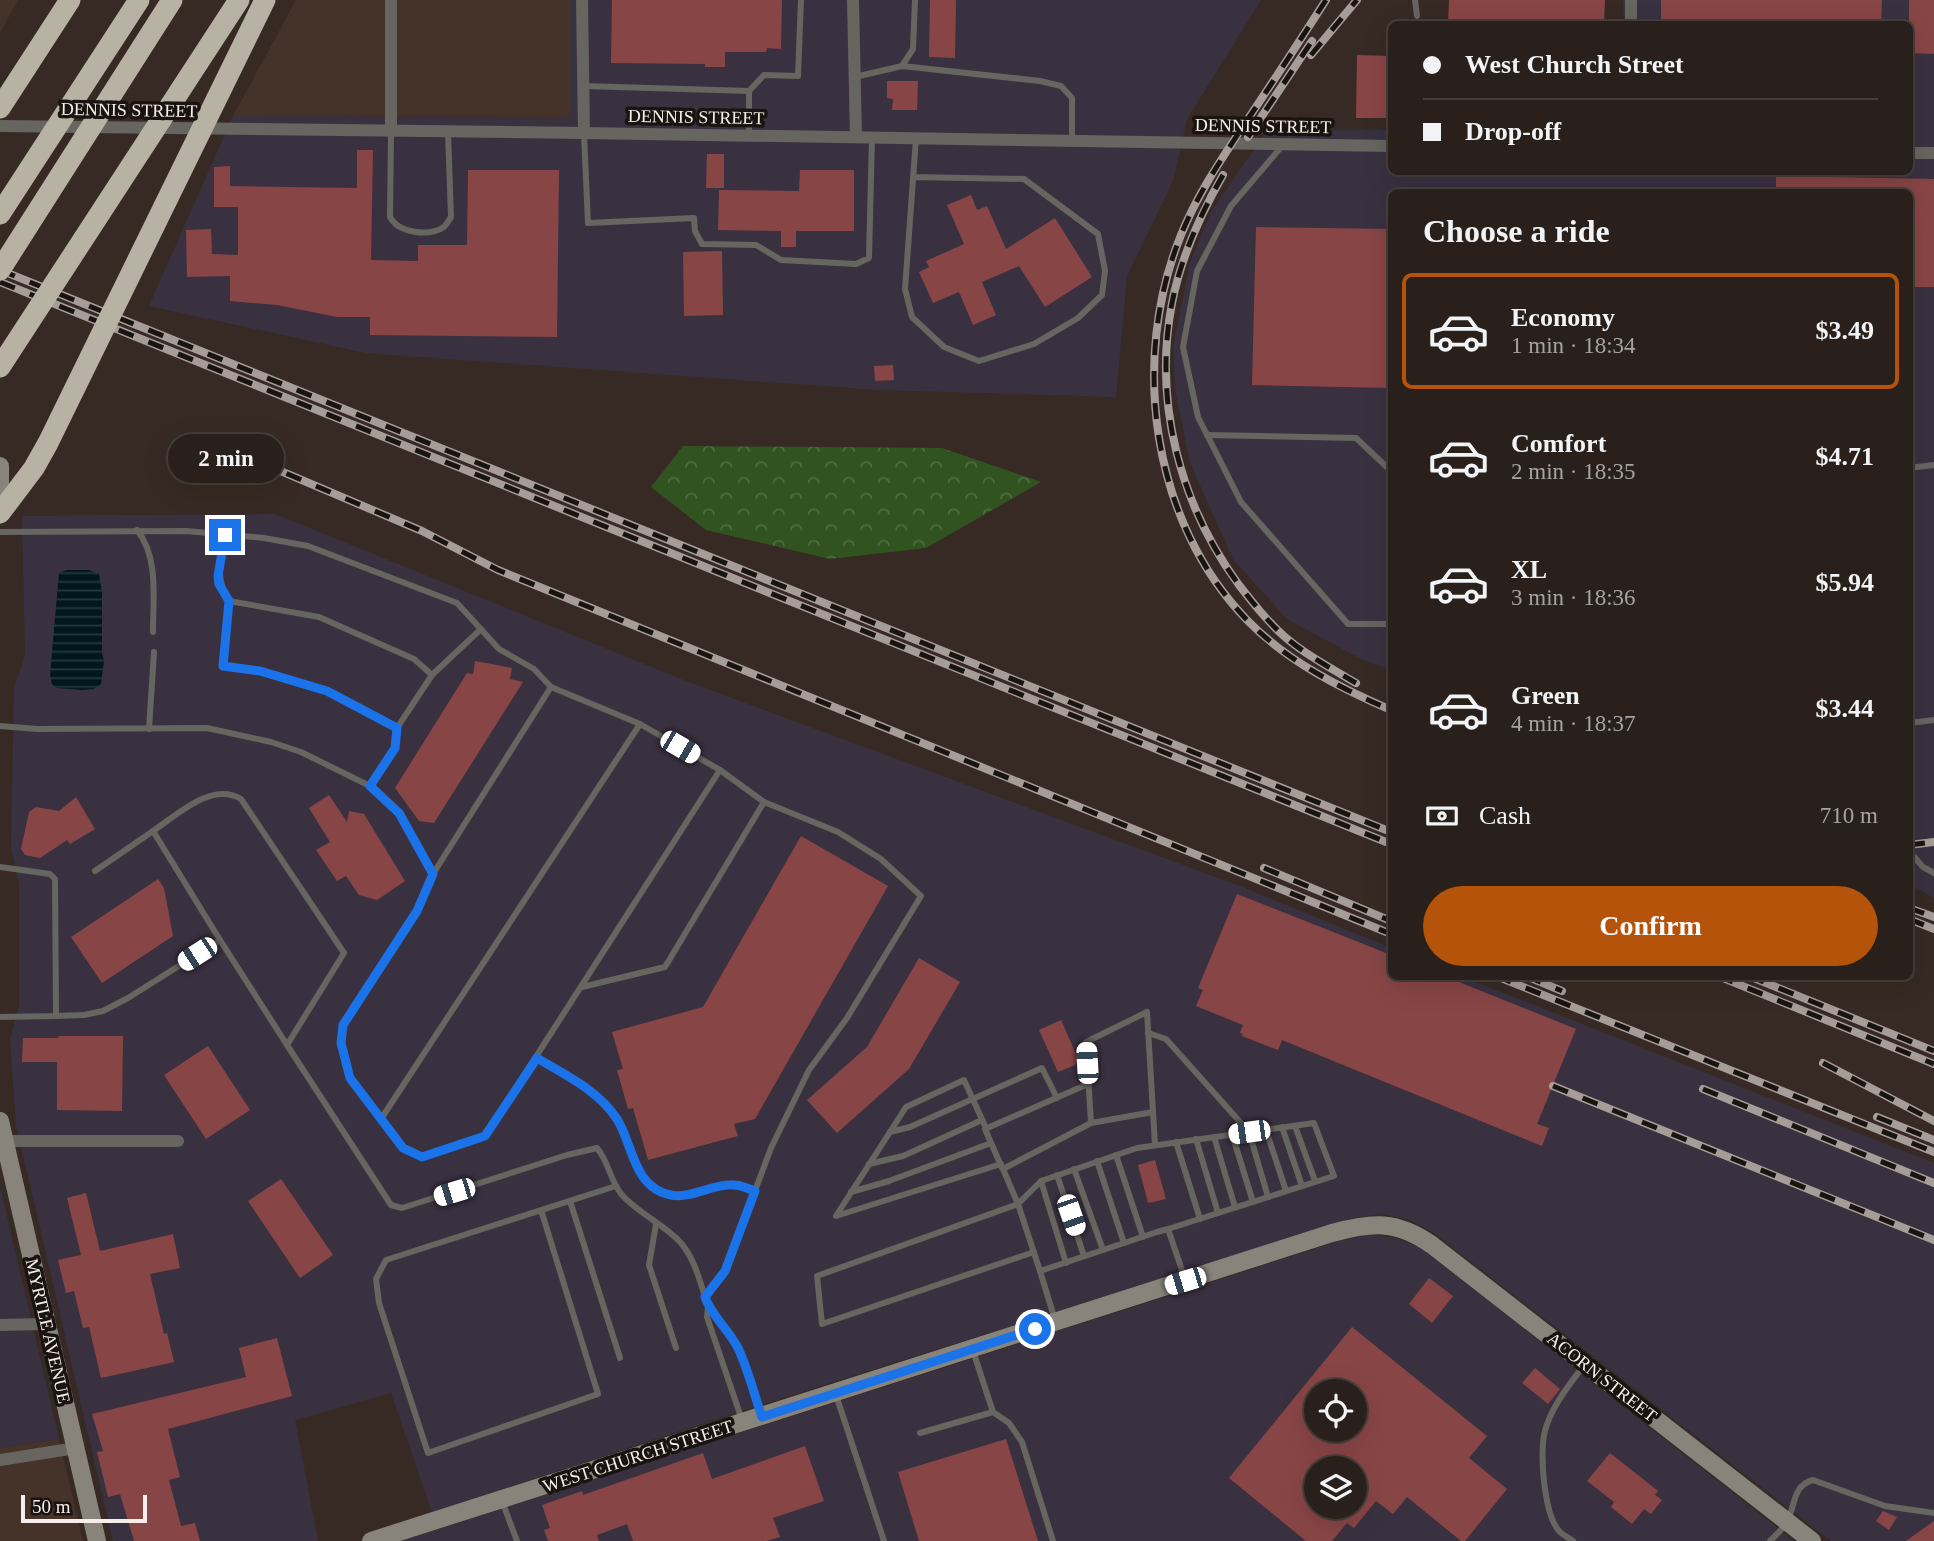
<!DOCTYPE html>
<html lang="en">
<head>
<meta charset="utf-8">
<style>
	:root { --surface:#29201b; --page:#312824; --text:#f1f3f6; --muted:#a5a3a3; --line:#453e3a; --accent:#b45309 }
	body { margin:0; font-family:"Times New Roman",serif; background:var(--page); color:var(--text); height:100vh; display:flex; flex-direction:column; font-size:26px; white-space:nowrap }
	* { box-sizing:border-box; margin:0 }
	p { font-size:23px; color:var(--muted) }
	.icon { flex:none; width:38px; height:38px; fill:none; stroke:currentColor; stroke-width:2; stroke-linecap:round; stroke-linejoin:round }
	.map { position:relative; flex:1; overflow:hidden }
	.drawer { position:absolute; left:1388px; top:189px; width:525px; height:791px; display:flex; flex-direction:column; background:var(--surface); border-radius:10px; box-shadow:0 7px 28px #0002,0 0 0 2px var(--line) }
	.drawer>* { flex:none }
	.banner { position:absolute; left:1388px; top:21px; width:525px; height:154px; border-radius:10px; box-shadow:0 7px 28px #0002,0 0 0 2px var(--line); display:grid; align-content:center; height:154px; padding:0 35px; background:var(--surface) }
	.controls { position:absolute; left:1304px; top:1379px; display:grid; gap:14px }
	.controls a { display:grid; place-items:center; width:63px; height:63px; border-radius:50%; background:var(--surface); box-shadow:0 7px 28px #0002,0 0 0 2px var(--line); font-size:35px }
	.scale { position:absolute; left:21px; bottom:18px; width:126px; box-sizing:border-box; padding-left:7px; border:4px solid #f6eeea; border-top:0; font-size:19px; line-height:24px; white-space:nowrap; color:#f6eeea; -webkit-text-stroke:5px #1a1411; paint-order:stroke }
	.end { position:absolute; width:32px; height:32px; margin:-16px; border:9px solid #1a73e8; background:#fff; box-shadow:0 0 0 4px #fff }
	.from { border-radius:50% }
	.bubble { position:absolute; height:49px; border-radius:24px; background:var(--surface); box-shadow:0 7px 28px #0002,0 0 0 2px var(--line); font-size:23px; font-weight:600; line-height:49px; text-align:center }
	.car { position:absolute; width:21px; height:42px; margin:-21px -10px; border-radius:9px; box-shadow:0 0 5px 2px #0007; background:linear-gradient(#fff 24%,#345 0 40%,#fff 0 76%,#345 0 86%,#fff 0) }
	.banner b { display:flex; align-items:center; gap:24px; height:66px; font-size:26px }
	.banner b+b { border-top:2px solid var(--line) }
	.banner i { width:18px; height:18px; background:var(--text) }
	ul { padding:0; list-style:none }
	li { display:flex; align-items:center; gap:21px; height:116px; margin:0 14px 10px; padding:0 21px; border:4px solid transparent; border-radius:10px }
	li div { flex:1 }
	li b { display:block; font-size:26px }
	li em { font-style:normal; font-weight:600 }
	li.active { border-color:var(--accent) }
	li>.icon { width:63px; height:63px; stroke-width:1.5 }
	h2 { padding:0 35px; font-size:32px; line-height:84px }
	.pay { display:flex; align-items:center; gap:18px; height:77px; padding:0 35px; font-size:26px }
	.pay p { margin-inline-start:auto }
	.cta { display:flex; gap:14px; margin-top:auto; padding:14px 35px }
	.cta a { flex:1; height:80px; border-radius:42px; background:var(--accent); color:#fff; font-size:28px; font-weight:600; line-height:80px; text-align:center }
	.map>svg:first-child { display:block }
	.built { fill:#453229 }
	.industrial { fill:#3a3140; fill-rule:evenodd }
	.forest { fill:url(#forest-crowns) }
	.water { fill:url(#water-rules) }
	.building { fill:#884546; fill-rule:evenodd }
	.lines { fill:none; stroke-linecap:round; stroke-linejoin:round }
	.lane { stroke:#67655f; stroke-width:6 }
	.street { stroke:#67655f; stroke-width:12 }
	.secondary { stroke:#88847b; stroke-width:18 }
	.highway { stroke:#b7b2a3; stroke-width:21 }
	.rail-casing { stroke:#a79d98; stroke-width:8 }
	.rail { stroke:#1a1411; stroke-width:5; stroke-dasharray:16; stroke-linecap:butt }
	.highway-bridge { stroke:#b7b2a3; stroke-width:21 }
	.route { stroke:#1a73e8; stroke-width:9 }
	.labels { text-anchor:middle; stroke-width:7; stroke-linejoin:round; paint-order:stroke }
	.street-label { font-size:18px; fill:#f6eeea; stroke:#1a1411 }
</style>
</head>
<body>
<div class="map">
<svg width="1934" height="1541" viewBox="0 0 1934 1541">
	<defs>
		<pattern id="forest-crowns" width="20" height="18" patternUnits="userSpaceOnUse" patternTransform="scale(1.75)"><rect width="20" height="18" fill="#315320"/><path d="M2 6a3 3 0 1 1 6 0M12 15a3 3 0 1 1 6 0" fill="none" stroke="#4f6c41"/></pattern>
		<pattern id="water-rules" width="6" height="5" patternUnits="userSpaceOnUse" patternTransform="scale(1.75)"><rect width="6" height="5" fill="#00171c"/><path d="M0 2.5h6" fill="none" stroke="#26393d"/></pattern>
	</defs>
	<rect width="100%" height="100%" fill="#372a24"/>
	<g class="built">
		<polygon points="0,0 18,0 0,33"/>
		<polygon points="296,0 569,0 570,117 233,116"/>
		<polygon points="59,1439 83,1541 0,1541 0,1448"/>
	</g>
	<g class="industrial">
		<polygon points="569,0 1261,0 1187,119 1173,181 1127,276 1116,397 879,390 366,353 149,306 233,116 569,117"/>
		<polygon points="1623,0 1934,0 1934,898 1909,884 1909,192 1391,192 1391,670 1361,659 1287,619 1233,559 1190,463 1175,388 1173,347 1190,262 1211,212 1268,129 1391,130 1391,172 1909,172 1909,24 1624,24"/>
		<polygon points="275,514 686,681 1237,885 1391,948 1391,976 1463,977 1934,1163 1934,1541 1831,1541 1434,1233 1408,1219 1382,1214 1353,1218 732,1414 432,1512 391,1393 295,1420 318,1541 113,1541 16,1125 10,1040 19,1006 19,885 11,847 14,688 25,656 22,516"/>
		<polygon points="0,1186 59,1439 0,1448"/>
		<path d="M1369,1235L1395,1238L1421,1248L1794,1541H402L1343,1240ZM1316,1391H1354V1430H1316ZM1316,1468H1354V1507H1316Z"/>
	</g>
	<polygon class="forest" points="683,446 942,448 1041,482 926,548 830,559 706,530 651,487"/>
	<polygon class="water" points="66,570 89,570 99,574 102,592 102,653 104,661 101,684 94,689 82,690 56,688 52,684 50,675 59,573"/>
	<g class="building">
		<polygon points="612,0 782,0 781,49 767,48 766,52 725,52 725,67 705,67 705,64 611,63"/>
		<polygon points="930,0 956,0 955,58 929,57"/>
		<polygon points="1449,0 1605,0 1604,24 1448,24"/>
		<polygon points="1661,0 1882,0 1881,24 1661,24"/>
		<polygon points="1909,0 1934,0 1934,54 1909,53"/>
		<polygon points="1357,55 1391,56 1391,118 1356,118"/>
		<polygon points="887,81 918,81 917,110 892,110 893,99 887,98"/>
		<polygon points="357,150 373,150 371,260 418,261 418,245 467,245 468,170 559,170 557,337 370,335 370,317 337,317 277,305 230,301 230,276 187,277 186,230 211,229 212,254 238,255 238,207 214,207 214,167 230,166 230,186 357,188"/>
		<polygon points="707,154 724,154 724,188 706,188"/>
		<polygon points="800,170 854,170 854,231 796,231 796,247 781,247 781,231 718,230 719,190 799,191"/>
		<polygon points="1776,176 1934,179 1934,287 1909,287 1909,192 1776,192"/>
		<polygon points="971,195 977,210 987,206 1006,249 1055,218 1092,277 1045,307 1019,266 982,282 996,315 973,325 959,292 933,303 919,272 929,267 926,261 964,244 947,205"/>
		<polygon points="1256,227 1391,229 1391,388 1252,385"/>
		<polygon points="722,251 723,315 684,316 683,252"/>
		<polygon points="893,365 894,380 875,381 874,366"/>
		<polygon points="475,661 512,668 510,679 523,682 434,823 419,821 395,788 467,673 473,674"/>
		<polygon points="329,795 347,822 349,811 364,814 405,881 377,900 359,895 346,876 337,881 316,850 330,842 309,808"/>
		<polygon points="76,797 95,829 70,844 67,840 40,858 25,855 21,849 29,812 36,807 59,811"/>
		<polygon points="801,836 888,886 755,1119 734,1124 738,1136 648,1160 633,1108 628,1109 617,1070 623,1069 612,1032 703,1007"/>
		<polygon points="158,879 164,888 173,936 102,983 71,937"/>
		<polygon points="1237,894 1391,955 1391,976 1444,976 1576,1029 1537,1124 1549,1128 1542,1146 1282,1040 1278,1050 1242,1036 1243,1034 1240,1033 1243,1025 1196,1006 1203,990 1198,988"/>
		<polygon points="919,958 960,982 909,1069 837,1133 807,1100 867,1047"/>
		<polygon points="1061,1020 1080,1063 1058,1072 1039,1030"/>
		<polygon points="58,1036 123,1036 122,1111 57,1110 57,1062 22,1062 23,1038 59,1038"/>
		<polygon points="208,1046 250,1110 206,1139 164,1075"/>
		<polygon points="1155,1160 1166,1199 1148,1203 1138,1165"/>
		<polygon points="281,1179 333,1255 300,1278 248,1201"/>
		<polygon points="86,1193 100,1251 173,1234 180,1268 150,1274 164,1334 167,1333 174,1362 101,1378 89,1327 83,1328 74,1291 66,1293 58,1260 81,1255 67,1198"/>
		<polygon points="1429,1278 1453,1296 1432,1323 1409,1304"/>
		<path d="M1352,1327L1487,1436L1469,1458L1507,1489L1465,1541H1461L1407,1497L1393,1514L1376,1501L1354,1528L1347,1523L1332,1541H1306L1229,1478ZM1316,1391H1354V1430H1316ZM1316,1468H1354V1507H1316Z"/>
		<polygon points="277,1338 292,1396 168,1429 180,1477 169,1480 181,1526 195,1523 200,1541 134,1541 120,1494 108,1497 97,1452 103,1451 92,1414 246,1377 239,1348"/>
		<polygon points="1535,1368 1560,1389 1548,1404 1522,1383"/>
		<polygon points="1006,1439 1038,1541 919,1541 898,1472"/>
		<polygon points="805,1446 824,1501 773,1518 780,1537 767,1541 633,1541 627,1524 597,1535 599,1541 548,1541 544,1530 550,1528 542,1505 582,1491 583,1495 703,1453 712,1479"/>
		<polygon points="1610,1453 1658,1491 1655,1495 1662,1500 1651,1514 1644,1509 1632,1524 1611,1507 1614,1502 1587,1481"/>
		<polygon points="1883,1511 1897,1517 1889,1530 1876,1521"/>
		<polygon points="1934,1521 1934,1541 1906,1541"/>
	</g>
	<g class="lines">
		<g class="lane">
			<polyline points="1415,0 1417,16"/>
			<polyline points="902,66 913,49 915,0"/>
			<polyline points="855,77 902,66 1040,81 1061,86 1072,98 1072,141"/>
			<polyline points="583,86 749,91 749,135"/>
			<polyline points="749,91 764,75 798,76 801,0"/>
			<path d="M391,131L390,217C398,233 429,237 444,227C447,224 449,220 451,217L448,132"/>
			<polyline points="584,134 588,223 694,218 695,231 702,244 756,245 781,260 856,264 869,258 872,137"/>
			<polyline points="1282,146 1231,206 1197,271 1183,347 1198,417 1241,502 1348,624 1391,624"/>
			<polyline points="913,177 1024,179 1098,234 1105,271 1102,295 1078,318 1034,344 979,361 944,347 912,317 905,289 916,138"/>
			<polyline points="1207,435 1356,438 1391,471"/>
			<polyline points="1909,468 1934,465"/>
			<path d="M137,530C159,557 153,599 153,632"/>
			<polyline points="0,532 186,531 264,538 308,546 457,603 499,649 534,669 551,687 640,724 720,770 764,802 838,832 881,859 921,896 847,1018 809,1070 771,1148 725,1271 705,1297"/>
			<path d="M224,535C220,560 215,579 229,601"/>
			<polyline points="551,687 433,874 417,911 343,1025 341,1043 350,1078 403,1148 422,1157 485,1136 720,770"/>
			<polyline points="1909,723 1934,720"/>
			<polyline points="0,726 37,729 207,728 271,742 301,752 370,786 399,813 433,874"/>
			<polyline points="397,728 327,691 260,671 223,666 229,601 319,617 414,659 432,675"/>
			<polyline points="149,729 154,652"/>
			<polyline points="370,786 395,748 397,728 432,675 481,629"/>
			<path d="M153,831C177,815 212,781 241,799L344,953L287,1045L391,1205L402,1208L567,1155L597,1148C609,1162 610,1181 622,1195C639,1214 664,1224 681,1243C696,1261 701,1285 708,1307"/>
			<polyline points="1909,851 1923,867 1934,873"/>
			<polyline points="0,867 50,874 55,879 56,1016 0,1017"/>
			<polyline points="220,940 287,1045"/>
			<polyline points="582,987 665,967 764,802"/>
			<polyline points="56,1016 84,1015 103,1011 128,998 220,940 153,831 95,871"/>
			<polyline points="1148,1033 1166,1039 1249,1132 1268,1197"/>
			<path d="M537,1058C565,1075 599,1090 617,1119C633,1145 633,1187 671,1195C692,1199 714,1183 734,1185C741,1185 749,1189 755,1190"/>
			<polyline points="381,1119 640,724"/>
			<polyline points="1091,1123 1153,1112"/>
			<polyline points="1295,1126 1315,1181"/>
			<polyline points="1282,1127 1302,1186"/>
			<polyline points="986,1128 964,1080 906,1107 836,1216 1001,1164"/>
			<polyline points="1266,1130 1286,1191"/>
			<polyline points="890,1132 910,1127 1042,1068 1057,1098"/>
			<polyline points="1232,1134 1253,1202"/>
			<polyline points="1214,1137 1235,1207"/>
			<polyline points="1196,1139 1218,1213"/>
			<polyline points="1176,1142 1200,1219"/>
			<polyline points="1116,1155 1143,1237"/>
			<polyline points="1097,1161 1124,1243"/>
			<polyline points="869,1164 903,1156 982,1120"/>
			<polyline points="1002,1168 985,1129 1088,1084"/>
			<polyline points="1074,1169 1103,1250"/>
			<polyline points="1057,1175 1084,1256"/>
			<polyline points="1041,1181 1066,1263"/>
			<polyline points="851,1192 889,1181 991,1143"/>
			<polyline points="570,1201 620,1358"/>
			<polyline points="541,1210 598,1394 428,1453 379,1303 376,1279 386,1260 616,1186"/>
			<polyline points="656,1224 649,1265 676,1348"/>
			<polyline points="1034,1252 822,1324 817,1276 1018,1204 1003,1169 1091,1123 1086,1042 1147,1012 1155,1145"/>
			<polyline points="1040,1271 1018,1204 1041,1181 1137,1148 1314,1123 1334,1176 1168,1229"/>
			<polyline points="1055,1320 1040,1271 1157,1232 1168,1229 1185,1279"/>
			<polyline points="973,1351 993,1412 1009,1423 1022,1442 1053,1541"/>
			<polyline points="836,1395 884,1541"/>
			<path d="M742,1420L707,1317L708,1307C738,1336 748,1376 761,1415"/>
			<polyline points="920,1433 993,1412"/>
			<polyline points="502,1501 517,1541"/>
			<path d="M1573,1541C1569,1538 1563,1535 1560,1532C1544,1516 1539,1452 1545,1431C1551,1407 1570,1384 1584,1365"/>
			<path d="M1770,1541C1775,1536 1782,1530 1786,1523C1796,1508 1791,1486 1813,1480L1885,1506L1934,1513"/>
		</g>
		<g class="street">
			<polyline points="582,0 584,133"/>
			<polyline points="853,0 856,137"/>
			<polyline points="1631,0 1631,24"/>
			<polyline points="0,126 584,133 1391,146"/>
			<polyline points="391,131 391,0"/>
			<polyline points="1909,153 1934,153"/>
			<polyline points="0,1141 178,1141"/>
			<polyline points="0,1325 46,1324"/>
			<polyline points="0,1460 76,1448"/>
		</g>
		<g class="secondary">
			<polyline points="0,466 0,502"/>
			<polyline points="0,1121 97,1541"/>
			<path d="M371,1541L1332,1233C1373,1222 1396,1220 1432,1245L1812,1541"/>
		</g>
		<polyline class="highway" points="0,108 70,0"/>
		<defs>
			<g id="rail">
				<path d="M1326,0C1301,39 1276,77 1250,116C1225,154 1198,192 1181,235C1130,360 1151,522 1248,621C1287,661 1340,688 1391,710"/>
				<polyline points="1311,55 1357,0"/>
				<polyline points="1248,137 1312,41"/>
				<path d="M1223,175C1200,215 1181,257 1172,303C1153,402 1180,505 1239,585C1253,603 1267,621 1285,637C1306,655 1332,669 1356,683"/>
				<polyline points="0,270 1391,832"/>
				<polyline points="0,282 1391,844"/>
				<polyline points="257,461 422,531 498,570 1391,934"/>
				<polyline points="1909,845 1934,842"/>
				<polyline points="1264,868 1391,921"/>
				<polyline points="1909,908 1934,917"/>
				<polyline points="1909,919 1934,929"/>
				<polyline points="1496,976 1934,1152"/>
				<polyline points="1526,976 1562,991"/>
				<polyline points="1718,976 1934,1064"/>
				<polyline points="1749,976 1934,1051"/>
				<polyline points="1823,1063 1934,1121"/>
				<polyline points="1553,1086 1934,1240"/>
				<polyline points="1703,1089 1934,1183"/>
				<polyline points="1877,1117 1934,1140"/>
			</g>
		</defs>
		<use href="#rail" class="rail-casing"/>
		<use href="#rail" class="rail"/>
		<g class="highway-bridge">
			<polyline points="0,214 139,0"/>
			<polyline points="0,270 172,0"/>
			<polyline points="0,367 239,0"/>
			<polyline points="0,513 34,468 48,443 265,0"/>
		</g>
	</g>
	<g class="lines">
		<path class="route" d="M225,535L218,576L219,584L229,601L223,666L260,671L327,691L397,728L395,748L370,786L399,813L433,874L417,911L343,1025L341,1043L350,1078L403,1148L422,1157L485,1136L537,1058C565,1075 598,1090 617,1119C633,1144 633,1188 671,1195C692,1199 714,1183 734,1185C741,1185 749,1189 755,1191L725,1271L705,1297C711,1315 729,1330 738,1348C748,1369 754,1394 762,1417L1035,1329"/>
	</g>
	<g class="labels">
		<g class="street-label">
			<text transform="translate(129 110) rotate(1)" y="6">DENNIS STREET</text>
			<text transform="translate(696 117) rotate(1)" y="6">DENNIS STREET</text>
			<text transform="translate(1263 126) rotate(1)" y="6">DENNIS STREET</text>
			<text transform="translate(48 1331) rotate(77)" y="6">MYRTLE AVENUE</text>
			<text transform="translate(1602 1377) rotate(38)" y="6">ACORN STREET</text>
			<text transform="translate(638 1456) rotate(-18)" y="6">WEST CHURCH STREET</text>
		</g>
	</g>
</svg>
<div class="controls">
<a><svg class="icon" aria-label="locate" viewBox="0 0 24 24"><circle cx="12" cy="12" r="6"/><path d="M12 2v4M12 18v4M2 12h4M18 12h4"/></svg></a>
<a><svg class="icon" aria-label="layers" viewBox="0 0 24 24"><path d="M12 4l9 5-9 5-9-5zM3 14l9 5 9-5"/></svg></a>
</div>
<div class="scale">50 m</div>
<i class="end from" style="left:1035px;top:1329px"></i>
<i class="end" style="left:225px;top:535px"></i>
<div class="bubble" style="left:168px;top:434px;width:116px">2 min</div>
<i class="car" style="left:680px;top:747px;rotate:120deg"></i>
<i class="car" style="left:197px;top:954px;rotate:237deg"></i>
<i class="car" style="left:1087px;top:1063px;rotate:357deg"></i>
<i class="car" style="left:1249px;top:1132px;rotate:262deg"></i>
<i class="car" style="left:454px;top:1192px;rotate:253deg"></i>
<i class="car" style="left:1071px;top:1215px;rotate:161deg"></i>
<i class="car" style="left:1185px;top:1281px;rotate:253deg"></i>
<div class="banner">
<b><i class="from"></i>West Church Street</b>
<b><i></i>Drop-off</b>
</div>
<section class="drawer">
<h2>Choose a ride</h2>
<ul>
<li class="active"><svg class="icon" aria-label="car" viewBox="0 0 24 24"><path d="M5 17H2v-5l4-1 3-4h7l3 4 3 1v5h-3M9 17h6M6 11h13"/><circle cx="7" cy="17" r="2"/><circle cx="17" cy="17" r="2"/></svg><div><b>Economy</b><p>1 min · 18:34</p></div><em>$3.49</em></li>
<li><svg class="icon" aria-label="car" viewBox="0 0 24 24"><path d="M5 17H2v-5l4-1 3-4h7l3 4 3 1v5h-3M9 17h6M6 11h13"/><circle cx="7" cy="17" r="2"/><circle cx="17" cy="17" r="2"/></svg><div><b>Comfort</b><p>2 min · 18:35</p></div><em>$4.71</em></li>
<li><svg class="icon" aria-label="car" viewBox="0 0 24 24"><path d="M5 17H2v-5l4-1 3-4h7l3 4 3 1v5h-3M9 17h6M6 11h13"/><circle cx="7" cy="17" r="2"/><circle cx="17" cy="17" r="2"/></svg><div><b>XL</b><p>3 min · 18:36</p></div><em>$5.94</em></li>
<li><svg class="icon" aria-label="car" viewBox="0 0 24 24"><path d="M5 17H2v-5l4-1 3-4h7l3 4 3 1v5h-3M9 17h6M6 11h13"/><circle cx="7" cy="17" r="2"/><circle cx="17" cy="17" r="2"/></svg><div><b>Green</b><p>4 min · 18:37</p></div><em>$3.44</em></li>
</ul>
<div class="pay"><svg class="icon" aria-label="cash" viewBox="0 0 24 24"><path d="M3 7h18v10H3z"/><circle cx="12" cy="12" r="2"/></svg>Cash<p>710 m</p></div>
<div class="cta"><a>Confirm</a></div>
</section>
</div>
</body>
</html>
